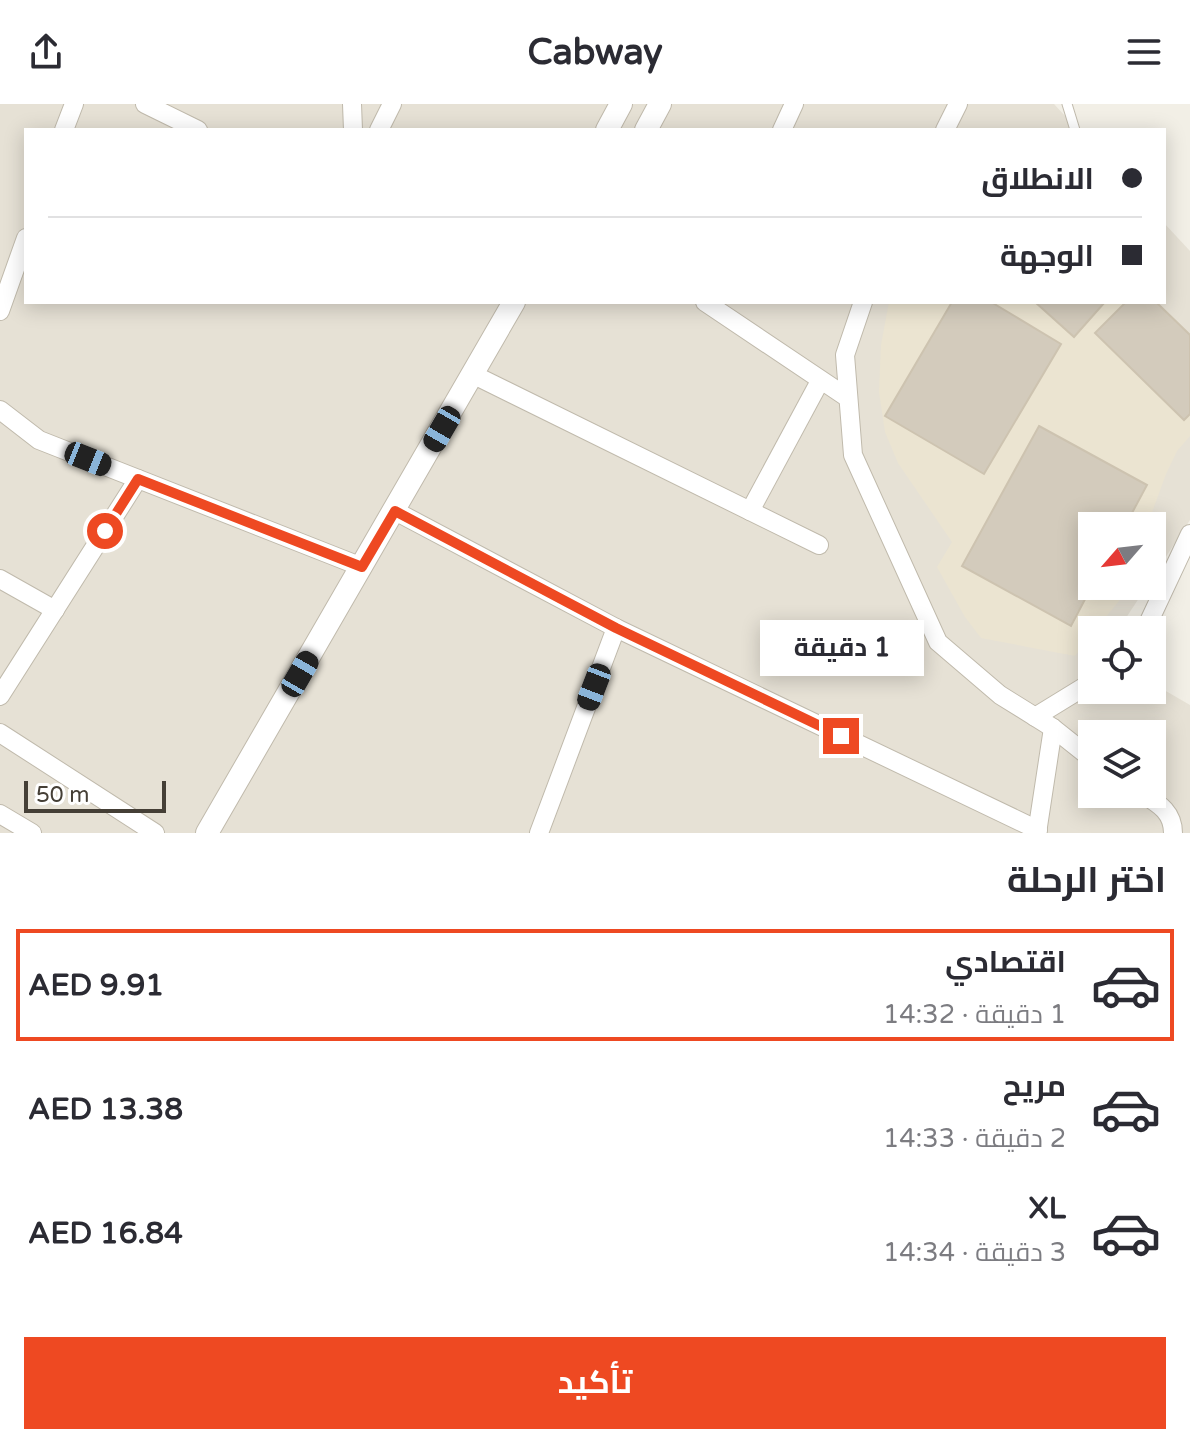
<!DOCTYPE html>
<html lang="ar">
<head>
<meta charset="utf-8">
<style>
	:root { --surface:#fff; --page:#f2f2f3; --text:#2b2b33; --muted:#7c7c81; --line:#e1e1e2; --accent:#ee4922 }
	body { margin:0; font-family:"Varela Round",Cairo,sans-serif; background:var(--page); color:var(--text); direction:rtl; height:100vh; display:flex; flex-direction:column; font-size:30px; white-space:nowrap }
	* { box-sizing:border-box; margin:0 }
	p { font-size:26px; color:var(--muted) }
	.icon { flex:none; width:44px; height:44px; fill:none; stroke:currentColor; stroke-width:2; stroke-linecap:round; stroke-linejoin:round }
	.map { position:relative; height:729px; overflow:hidden; direction:ltr }
	.side { display:flex; flex-direction:column; background:var(--surface); flex:1 }
	.side>* { flex:none }
	.banner { position:absolute; left:24px; top:24px; width:1142px; height:176px; border-radius:0px; box-shadow:0 4px 20px #0003; direction:rtl; display:grid; align-content:center; height:176px; padding:0 24px; background:var(--surface) }
	.needle { width:52px; rotate:242deg }
	.controls { position:absolute; left:1078px; top:408px; display:grid; gap:16px }
	.controls a { display:grid; place-items:center; width:88px; height:88px; border-radius:0px; background:var(--surface); box-shadow:0 4px 20px #0003; font-size:40px }
	.scale { position:absolute; left:24px; bottom:20px; width:142px; box-sizing:border-box; padding-left:8px; border:4px solid #453f36; border-top:0; font-size:22px; line-height:28px; white-space:nowrap; color:#453f36; -webkit-text-stroke:6px #fff; paint-order:stroke }
	.end { position:absolute; width:36px; height:36px; margin:-18px; border:10px solid #ee4922; background:#fff; box-shadow:0 0 0 4px #fff }
	.from { border-radius:50% }
	.bubble { position:absolute; height:56px; border-radius:0px; background:var(--surface); box-shadow:0 4px 20px #0003; font-size:26px; font-weight:700; line-height:56px; text-align:center; direction:rtl }
	.car { position:absolute; width:24px; height:48px; margin:-24px -12px; border-radius:10px; box-shadow:0 0 6px 2px #0007; background:linear-gradient(#222 24%,#8ab4d8 0 40%,#222 0 76%,#8ab4d8 0 86%,#222 0) }
	.banner b { display:flex; align-items:center; gap:28px; height:76px; font-size:30px }
	.banner b+b { border-top:2px solid var(--line) }
	.banner i { width:20px; height:20px; background:var(--text) }
	ul { padding:0; list-style:none }
	li { display:flex; align-items:center; gap:24px; height:112px; margin:0 16px 12px; padding:0 8px; border:4px solid transparent; border-radius:0px }
	li div { flex:1 }
	li b { display:block; font-size:30px }
	li em { font-style:normal; font-weight:700 }
	li.selected { border-color:var(--accent) }
	li>.icon { width:72px; height:72px; stroke-width:1.5 }
	h2 { padding:0 24px; font-size:36px; line-height:96px }
	.button { display:flex; gap:16px; margin-top:auto; padding:16px 24px }
	.button a { flex:1; height:92px; border-radius:0px; background:var(--accent); color:#fff; font-size:32px; font-weight:700; line-height:92px; text-align:center }
	header { display:flex; justify-content:space-between; align-items:center; height:104px; padding:0 24px; background:var(--surface); font-size:36px; font-weight:700 }
	.map>svg:first-child { display:block }
	.residential { fill:#e6e1d5; fill-rule:evenodd }
	.education { fill:#ebe4d1 }
	.building { fill:#d3cbbc; stroke:#cdc3b0; stroke-width:2 }
	.lines { fill:none; stroke-linecap:round; stroke-linejoin:round }
	.service-casing { stroke:#c0baac; stroke-width:11 }
	.minor-casing { stroke:#c0baac; stroke-width:20 }
	.tertiary-casing { stroke:#c0baac; stroke-width:24 }
	.service { stroke:#fff; stroke-width:9 }
	.minor { stroke:#fff; stroke-width:18 }
	.tertiary { stroke:#fff; stroke-width:22 }
	.route { stroke:#ee4922; stroke-width:10 }
</style>
</head>
<body>
<header><svg class="icon" aria-label="menu" viewBox="0 0 24 24"><path d="M4 6h16M4 12h16M4 18h16"/></svg>Cabway<svg class="icon" aria-label="share" viewBox="0 0 24 24"><path d="M12 15V3M7 8l5-5 5 5M5 13v7h14v-7"/></svg></header>
<div class="map">
<svg width="1190" height="729" viewBox="0 0 1190 729">
	<rect width="100%" height="100%" fill="#f2efe6"/>
	<path class="residential" d="M0,0H1054L1078,26H26V198H1164V119L1190,147V416L1152,474V422H1092V482H1147L1118,526H1092V586H1152V579L1190,601V729H0ZM1092,630H1152V690H1092Z"/>
	<polygon class="education" points="889,198 1148,198 1190,232 1190,332 1177,347 1166,370 1147,422 1092,422 1092,482 1124,482 1119,497 1095,526 1092,526 1092,530 1075,552 981,534 965,513 937,463 952,438 898,359 885,328 879,288 881,241"/>
	<g class="building">
		<polygon points="952,198 991,198 1061,240 984,370 885,312"/>
		<polygon points="1035,198 1105,198 1074,233"/>
		<polygon points="1126,198 1156,198 1190,231 1190,310 1184,316 1095,229"/>
		<polygon points="1039,322 1147,381 1125,422 1092,422 1092,482 1071,522 962,462"/>
	</g>
	<g class="lines">
		<defs>
			<polyline id="service" points="1067,0 1075,26"/>
			<g id="minor">
				<polyline points="145,0 198,26"/>
				<polyline points="352,0 353,26"/>
				<polyline points="64,26 74,0"/>
				<polyline points="379,26 392,0"/>
				<polyline points="782,26 794,0"/>
				<polyline points="945,26 958,0"/>
				<polyline points="705,198 848,294"/>
				<polyline points="863,198 845,251 853,351 938,538 1000,591 1053,624 1092,655"/>
				<polyline points="0,207 26,134"/>
				<polyline points="474,271 819,441"/>
				<polyline points="0,306 39,336 362,463"/>
				<polyline points="395,407 616,524 1038,726"/>
				<polyline points="750,407 820,277"/>
				<polyline points="0,475 55,506"/>
				<polyline points="1145,526 1190,430"/>
				<polyline points="0,592 138,375"/>
				<polyline points="1035,613 1092,578"/>
				<polyline points="0,629 155,729"/>
				<path d="M1143,690C1159,700 1173,708 1173,729"/>
				<polyline points="0,710 32,729"/>
				<polyline points="539,729 616,524"/>
				<polyline points="1037,729 1053,624"/>
			</g>
			<g id="tertiary">
				<polyline points="607,26 621,0"/>
				<polyline points="646,26 660,0"/>
				<polyline points="207,729 514,198"/>
			</g>
		</defs>
		<use href="#service" class="service-casing"/>
		<use href="#minor" class="minor-casing"/>
		<use href="#tertiary" class="tertiary-casing"/>
		<use href="#service" class="service"/>
		<use href="#minor" class="minor"/>
		<use href="#tertiary" class="tertiary"/>
	</g>
	<g class="lines">
		<polyline class="route" points="105,427 138,375 362,463 395,407 616,524 841,632"/>
	</g>
</svg>
<div class="controls">
<a><svg class="needle" viewBox="-14 -14 28 28"><path d="M0-13l5 13h-10z" fill="#e53935"/><path d="M0 13l5-13h-10z" fill="#7c7c81"/></svg></a>
<a><svg class="icon" aria-label="locate" viewBox="0 0 24 24"><circle cx="12" cy="12" r="6"/><path d="M12 2v4M12 18v4M2 12h4M18 12h4"/></svg></a>
<a><svg class="icon" aria-label="layers" viewBox="0 0 24 24"><path d="M12 4l9 5-9 5-9-5zM3 14l9 5 9-5"/></svg></a>
</div>
<div class="scale">50 m</div>
<i class="end from" style="left:105px;top:427px"></i>
<i class="end" style="left:841px;top:632px"></i>
<div class="bubble" style="left:760px;top:516px;width:164px">1 دقيقة</div>
<i class="car" style="left:442px;top:325px;rotate:210deg"></i>
<i class="car" style="left:88px;top:355px;rotate:112deg"></i>
<i class="car" style="left:300px;top:570px;rotate:30deg"></i>
<i class="car" style="left:594px;top:583px;rotate:201deg"></i>
<div class="banner">
<b><i class="from"></i>الانطلاق</b>
<b><i></i>الوجهة</b>
</div>
</div>
<section class="side">
<h2>اختر الرحلة</h2>
<ul>
<li class="selected"><svg class="icon" aria-label="car" viewBox="0 0 24 24"><path d="M5 17H2v-5l4-1 3-4h7l3 4 3 1v5h-3M9 17h6M6 11h13"/><circle cx="7" cy="17" r="2"/><circle cx="17" cy="17" r="2"/></svg><div><b>اقتصادي</b><p>1 دقيقة · 14:32</p></div><em>AED 9.91</em></li>
<li><svg class="icon" aria-label="car" viewBox="0 0 24 24"><path d="M5 17H2v-5l4-1 3-4h7l3 4 3 1v5h-3M9 17h6M6 11h13"/><circle cx="7" cy="17" r="2"/><circle cx="17" cy="17" r="2"/></svg><div><b>مريح</b><p>2 دقيقة · 14:33</p></div><em>AED 13.38</em></li>
<li><svg class="icon" aria-label="car" viewBox="0 0 24 24"><path d="M5 17H2v-5l4-1 3-4h7l3 4 3 1v5h-3M9 17h6M6 11h13"/><circle cx="7" cy="17" r="2"/><circle cx="17" cy="17" r="2"/></svg><div><b>XL</b><p>3 دقيقة · 14:34</p></div><em>AED 16.84</em></li>
</ul>
<div class="button"><a>تأكيد</a></div>
</section>
</body>
</html>
